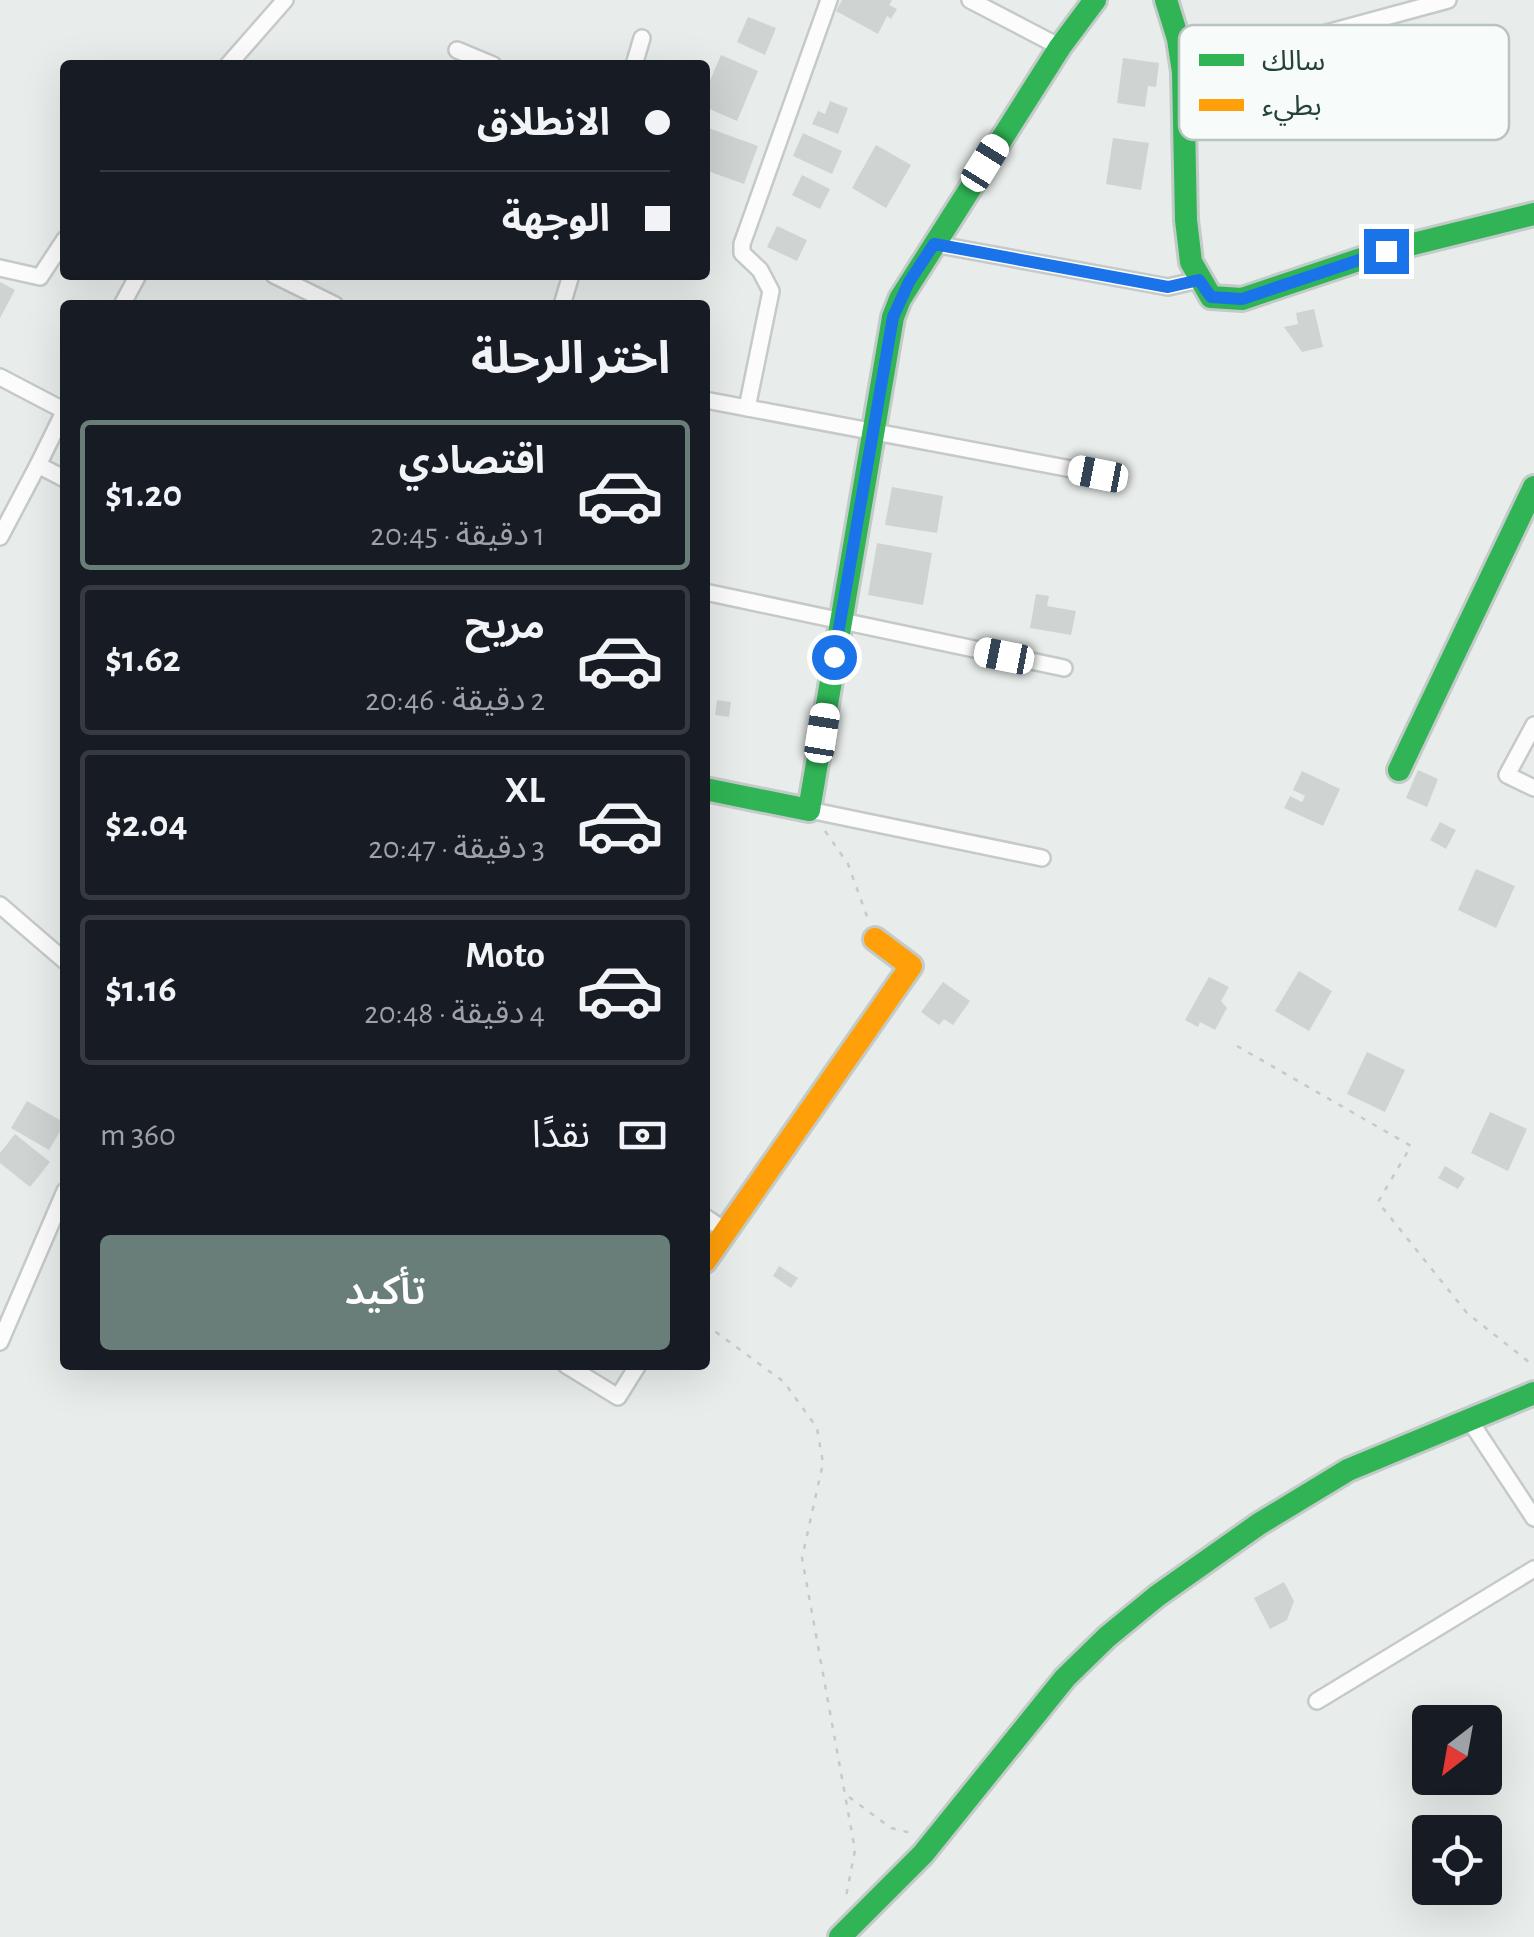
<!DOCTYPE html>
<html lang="ar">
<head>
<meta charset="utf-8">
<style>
	:root { --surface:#171b24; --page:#242831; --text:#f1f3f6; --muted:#9ea1a6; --line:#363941; --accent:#697e78 }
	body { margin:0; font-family:"Alegreya Sans","Noto Sans Arabic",sans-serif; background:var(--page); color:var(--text); direction:rtl; height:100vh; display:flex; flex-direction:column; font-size:38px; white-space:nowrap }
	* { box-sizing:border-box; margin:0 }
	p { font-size:32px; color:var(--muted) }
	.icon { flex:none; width:55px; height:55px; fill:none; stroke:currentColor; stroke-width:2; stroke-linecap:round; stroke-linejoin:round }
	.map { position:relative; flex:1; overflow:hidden; direction:ltr }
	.panel { position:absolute; left:60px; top:300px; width:650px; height:1070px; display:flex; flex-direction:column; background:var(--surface); border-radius:10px; box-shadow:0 10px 40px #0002; direction:rtl }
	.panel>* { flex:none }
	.guide { position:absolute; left:60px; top:60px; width:650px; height:220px; border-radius:10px; box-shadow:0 10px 40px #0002; direction:rtl; display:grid; align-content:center; height:220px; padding:0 40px; background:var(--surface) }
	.needle { width:65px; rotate:211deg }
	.buttons { position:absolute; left:1412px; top:1705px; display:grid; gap:20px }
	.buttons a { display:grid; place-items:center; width:90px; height:90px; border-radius:10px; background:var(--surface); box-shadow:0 10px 40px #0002; font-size:50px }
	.end { position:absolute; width:45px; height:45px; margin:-22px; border:12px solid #1a73e8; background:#fff; box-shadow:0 0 0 5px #fff }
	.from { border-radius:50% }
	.car { position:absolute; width:30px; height:60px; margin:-30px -15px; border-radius:12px; box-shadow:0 0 8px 2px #0007; background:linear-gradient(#fff 24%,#345 0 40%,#fff 0 76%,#345 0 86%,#fff 0) }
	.guide b { display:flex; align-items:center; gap:35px; height:95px; font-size:38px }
	.guide b+b { border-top:2px solid var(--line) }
	.guide i { width:25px; height:25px; background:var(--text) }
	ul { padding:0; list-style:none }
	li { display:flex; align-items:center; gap:30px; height:150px; margin:0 20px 15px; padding:0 20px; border:5px solid var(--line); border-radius:10px }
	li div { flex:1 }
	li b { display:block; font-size:38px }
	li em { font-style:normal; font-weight:600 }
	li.active { border-color:var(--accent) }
	li>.icon { width:90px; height:90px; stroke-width:1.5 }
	h2 { padding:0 40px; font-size:45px; line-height:120px }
	.pay { display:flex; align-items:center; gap:25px; height:110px; padding:0 40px; font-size:38px }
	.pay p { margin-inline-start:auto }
	.cta { display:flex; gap:20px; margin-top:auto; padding:20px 40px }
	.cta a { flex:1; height:115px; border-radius:10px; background:var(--accent); color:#fff; font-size:40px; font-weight:600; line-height:115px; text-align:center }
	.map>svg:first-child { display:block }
	.building { fill:#cfd4d2 }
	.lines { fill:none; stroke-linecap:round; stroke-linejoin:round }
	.street-casing { stroke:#c5cac8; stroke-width:20 }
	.fast-casing { stroke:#c3cbc8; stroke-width:28 }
	.slow-casing { stroke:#c3cbc8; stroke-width:28 }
	.path { stroke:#c3ccca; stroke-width:2.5; stroke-dasharray:5 8; stroke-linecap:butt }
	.street { stroke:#fcfcfc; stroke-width:15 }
	.fast { stroke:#30b455; stroke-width:22 }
	.slow { stroke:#ff9f0a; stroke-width:22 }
	.route { stroke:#1a73e8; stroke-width:12 }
	.key { fill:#f7fbf9; stroke:#b8c4c0; stroke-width:2.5 }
	.key-label { font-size:28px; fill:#24423a }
</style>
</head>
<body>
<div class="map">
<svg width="1534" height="1937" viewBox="0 0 1534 1937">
	<rect width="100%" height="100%" fill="#e8edeb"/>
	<g class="building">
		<polygon points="842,0 892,0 889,5 897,9 891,19 887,16 878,34 836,11"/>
		<polygon points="748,17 776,28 765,55 737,42"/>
		<polygon points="721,55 758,71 737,121 705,107 705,92"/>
		<polygon points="1123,58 1159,63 1156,87 1148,86 1145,107 1117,103"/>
		<polygon points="830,101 848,108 838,134 812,124 818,111 825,114"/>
		<polygon points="706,127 758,146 744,184 705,170"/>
		<polygon points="803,133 842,151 832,174 793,156"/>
		<polygon points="1113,138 1149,143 1141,190 1106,184"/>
		<polygon points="876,145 911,165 886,208 852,188"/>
		<polygon points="802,175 830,189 820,209 792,195"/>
		<polygon points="777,226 807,240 797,261 767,247"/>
		<polygon points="0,282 15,290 0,318"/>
		<polygon points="1314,309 1323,347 1302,352 1284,327 1298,324 1296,313"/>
		<polygon points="892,487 943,496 937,533 885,525"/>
		<polygon points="877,543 932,553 923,605 868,595"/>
		<polygon points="1036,594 1049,596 1047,606 1076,611 1071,635 1030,628"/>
		<polygon points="717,700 731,702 729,717 715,715"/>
		<polygon points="1418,770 1438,779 1427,807 1406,798"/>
		<polygon points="1302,771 1340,789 1323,826 1284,808 1290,796 1302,802 1305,796 1293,790"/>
		<polygon points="1440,822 1456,830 1446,849 1430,840"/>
		<polygon points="1476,869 1515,886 1496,928 1458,910"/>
		<polygon points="1299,971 1332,991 1309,1031 1275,1011"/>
		<polygon points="1209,977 1229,987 1221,1001 1227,1008 1215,1030 1200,1022 1198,1027 1185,1020"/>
		<polygon points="943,982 970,1001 953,1025 944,1019 939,1025 921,1012"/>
		<polygon points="1367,1052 1405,1070 1385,1112 1347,1094"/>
		<polygon points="27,1101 65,1123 49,1150 11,1128"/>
		<polygon points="1490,1112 1527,1129 1508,1171 1471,1153"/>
		<polygon points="15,1134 50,1162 30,1187 0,1163 0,1153"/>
		<polygon points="1445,1166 1465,1178 1458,1189 1438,1178"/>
		<polygon points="779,1266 798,1278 791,1288 773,1276"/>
		<polygon points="1284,1582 1294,1601 1287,1620 1270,1629 1254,1598"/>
	</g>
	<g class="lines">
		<defs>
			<g id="street">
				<polyline points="970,0 1060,47"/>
				<polyline points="457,50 493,65"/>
				<polyline points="228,65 285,0"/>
				<polyline points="634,65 642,38"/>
				<polyline points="1183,72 1448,0"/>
				<polyline points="934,244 1168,287 1199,280"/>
				<polyline points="0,268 40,277 65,239"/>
				<polyline points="274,275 335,305"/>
				<polyline points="122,305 138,275"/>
				<polyline points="562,305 571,275"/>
				<polyline points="0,377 65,411"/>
				<polyline points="705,400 1098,474"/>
				<polyline points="747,408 771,291 760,270 742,253 742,244 829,0"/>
				<polyline points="65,410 38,465 65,479"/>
				<polyline points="0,537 38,465"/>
				<polyline points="705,592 1064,668"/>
				<polyline points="1534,725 1507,775 1534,788"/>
				<polyline points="809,810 1042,858"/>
				<polyline points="0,905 65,961"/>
				<polyline points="705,1217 726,1231"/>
				<polyline points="0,1342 65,1191"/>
				<polyline points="566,1365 618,1397 638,1365"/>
				<polyline points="1470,1421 1534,1518"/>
				<polyline points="1317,1701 1534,1569"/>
			</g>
			<g id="fast">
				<polyline points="1166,0 1178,39 1183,72 1186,220 1191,262 1211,297 1242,299 1385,251 1534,214"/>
				<polyline points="1399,770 1534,487"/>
				<polyline points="705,789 809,810 893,317 900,299 1060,47 1095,0"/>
				<polyline points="840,1937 923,1854 1065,1678 1107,1637 1157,1596 1259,1524 1348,1470 1534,1393"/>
			</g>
			<polyline id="slow" points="705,1261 911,966 875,939"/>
		</defs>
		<use href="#street" class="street-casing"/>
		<use href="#fast" class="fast-casing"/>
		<use href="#slow" class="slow-casing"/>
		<g class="path">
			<polyline points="825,831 848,864 869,922"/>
			<polyline points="1237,1046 1411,1146 1378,1202 1467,1313 1534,1366"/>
			<polyline points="705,1324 784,1382 817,1428 823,1463 802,1558 855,1850 845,1902"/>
			<polyline points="849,1797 891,1828 915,1834"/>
		</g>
		<use href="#street" class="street"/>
		<use href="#fast" class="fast"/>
		<use href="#slow" class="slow"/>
	</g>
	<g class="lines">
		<polyline class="route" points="834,657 893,317 909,282 934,244 1168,287 1199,280 1211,297 1242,299 1386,251"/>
	</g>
	<rect x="1179" y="25" width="330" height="115" rx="15" class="key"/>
	<rect x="1199" y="54" width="45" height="12" fill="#30b455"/>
	<rect x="1199" y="99" width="45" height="12" fill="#ff9f0a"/>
	<g class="key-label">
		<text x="1262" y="70">سالك</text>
		<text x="1262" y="115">بطيء</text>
	</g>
</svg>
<div class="buttons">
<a><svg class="needle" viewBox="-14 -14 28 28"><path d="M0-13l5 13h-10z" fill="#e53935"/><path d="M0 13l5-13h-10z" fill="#9ea1a6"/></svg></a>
<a><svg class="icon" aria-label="locate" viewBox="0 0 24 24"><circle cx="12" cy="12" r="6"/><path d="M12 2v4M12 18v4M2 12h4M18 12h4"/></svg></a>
</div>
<i class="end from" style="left:834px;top:657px"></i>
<i class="end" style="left:1386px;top:251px"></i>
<i class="car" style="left:985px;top:163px;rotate:32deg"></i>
<i class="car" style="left:1098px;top:474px;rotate:281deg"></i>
<i class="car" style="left:1004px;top:656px;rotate:281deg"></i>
<i class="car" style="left:822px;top:733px;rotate:9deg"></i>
<div class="guide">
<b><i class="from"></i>الانطلاق</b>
<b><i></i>الوجهة</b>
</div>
<section class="panel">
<h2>اختر الرحلة</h2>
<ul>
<li class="active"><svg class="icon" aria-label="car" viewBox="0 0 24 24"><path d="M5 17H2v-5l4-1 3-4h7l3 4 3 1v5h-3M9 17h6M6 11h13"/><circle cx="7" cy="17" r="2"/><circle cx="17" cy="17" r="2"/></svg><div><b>اقتصادي</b><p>1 دقيقة · 20:45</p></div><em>$1.20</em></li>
<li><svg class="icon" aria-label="car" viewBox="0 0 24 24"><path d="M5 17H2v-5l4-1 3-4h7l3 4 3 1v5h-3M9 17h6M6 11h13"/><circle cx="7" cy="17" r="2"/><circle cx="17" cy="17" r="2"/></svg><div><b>مريح</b><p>2 دقيقة · 20:46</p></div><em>$1.62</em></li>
<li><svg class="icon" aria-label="car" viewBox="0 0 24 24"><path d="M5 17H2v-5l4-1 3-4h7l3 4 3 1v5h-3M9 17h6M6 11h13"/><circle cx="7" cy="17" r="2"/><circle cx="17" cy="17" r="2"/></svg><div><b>XL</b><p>3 دقيقة · 20:47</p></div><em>$2.04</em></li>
<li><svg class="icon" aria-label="car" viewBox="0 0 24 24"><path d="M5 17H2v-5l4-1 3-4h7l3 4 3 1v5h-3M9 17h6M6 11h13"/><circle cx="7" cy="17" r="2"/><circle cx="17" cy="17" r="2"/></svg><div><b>Moto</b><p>4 دقيقة · 20:48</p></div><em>$1.16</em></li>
</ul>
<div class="pay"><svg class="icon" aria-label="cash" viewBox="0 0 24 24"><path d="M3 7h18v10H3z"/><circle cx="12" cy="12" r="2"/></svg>نقدًا<p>360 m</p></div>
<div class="cta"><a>تأكيد</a></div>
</section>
</div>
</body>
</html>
